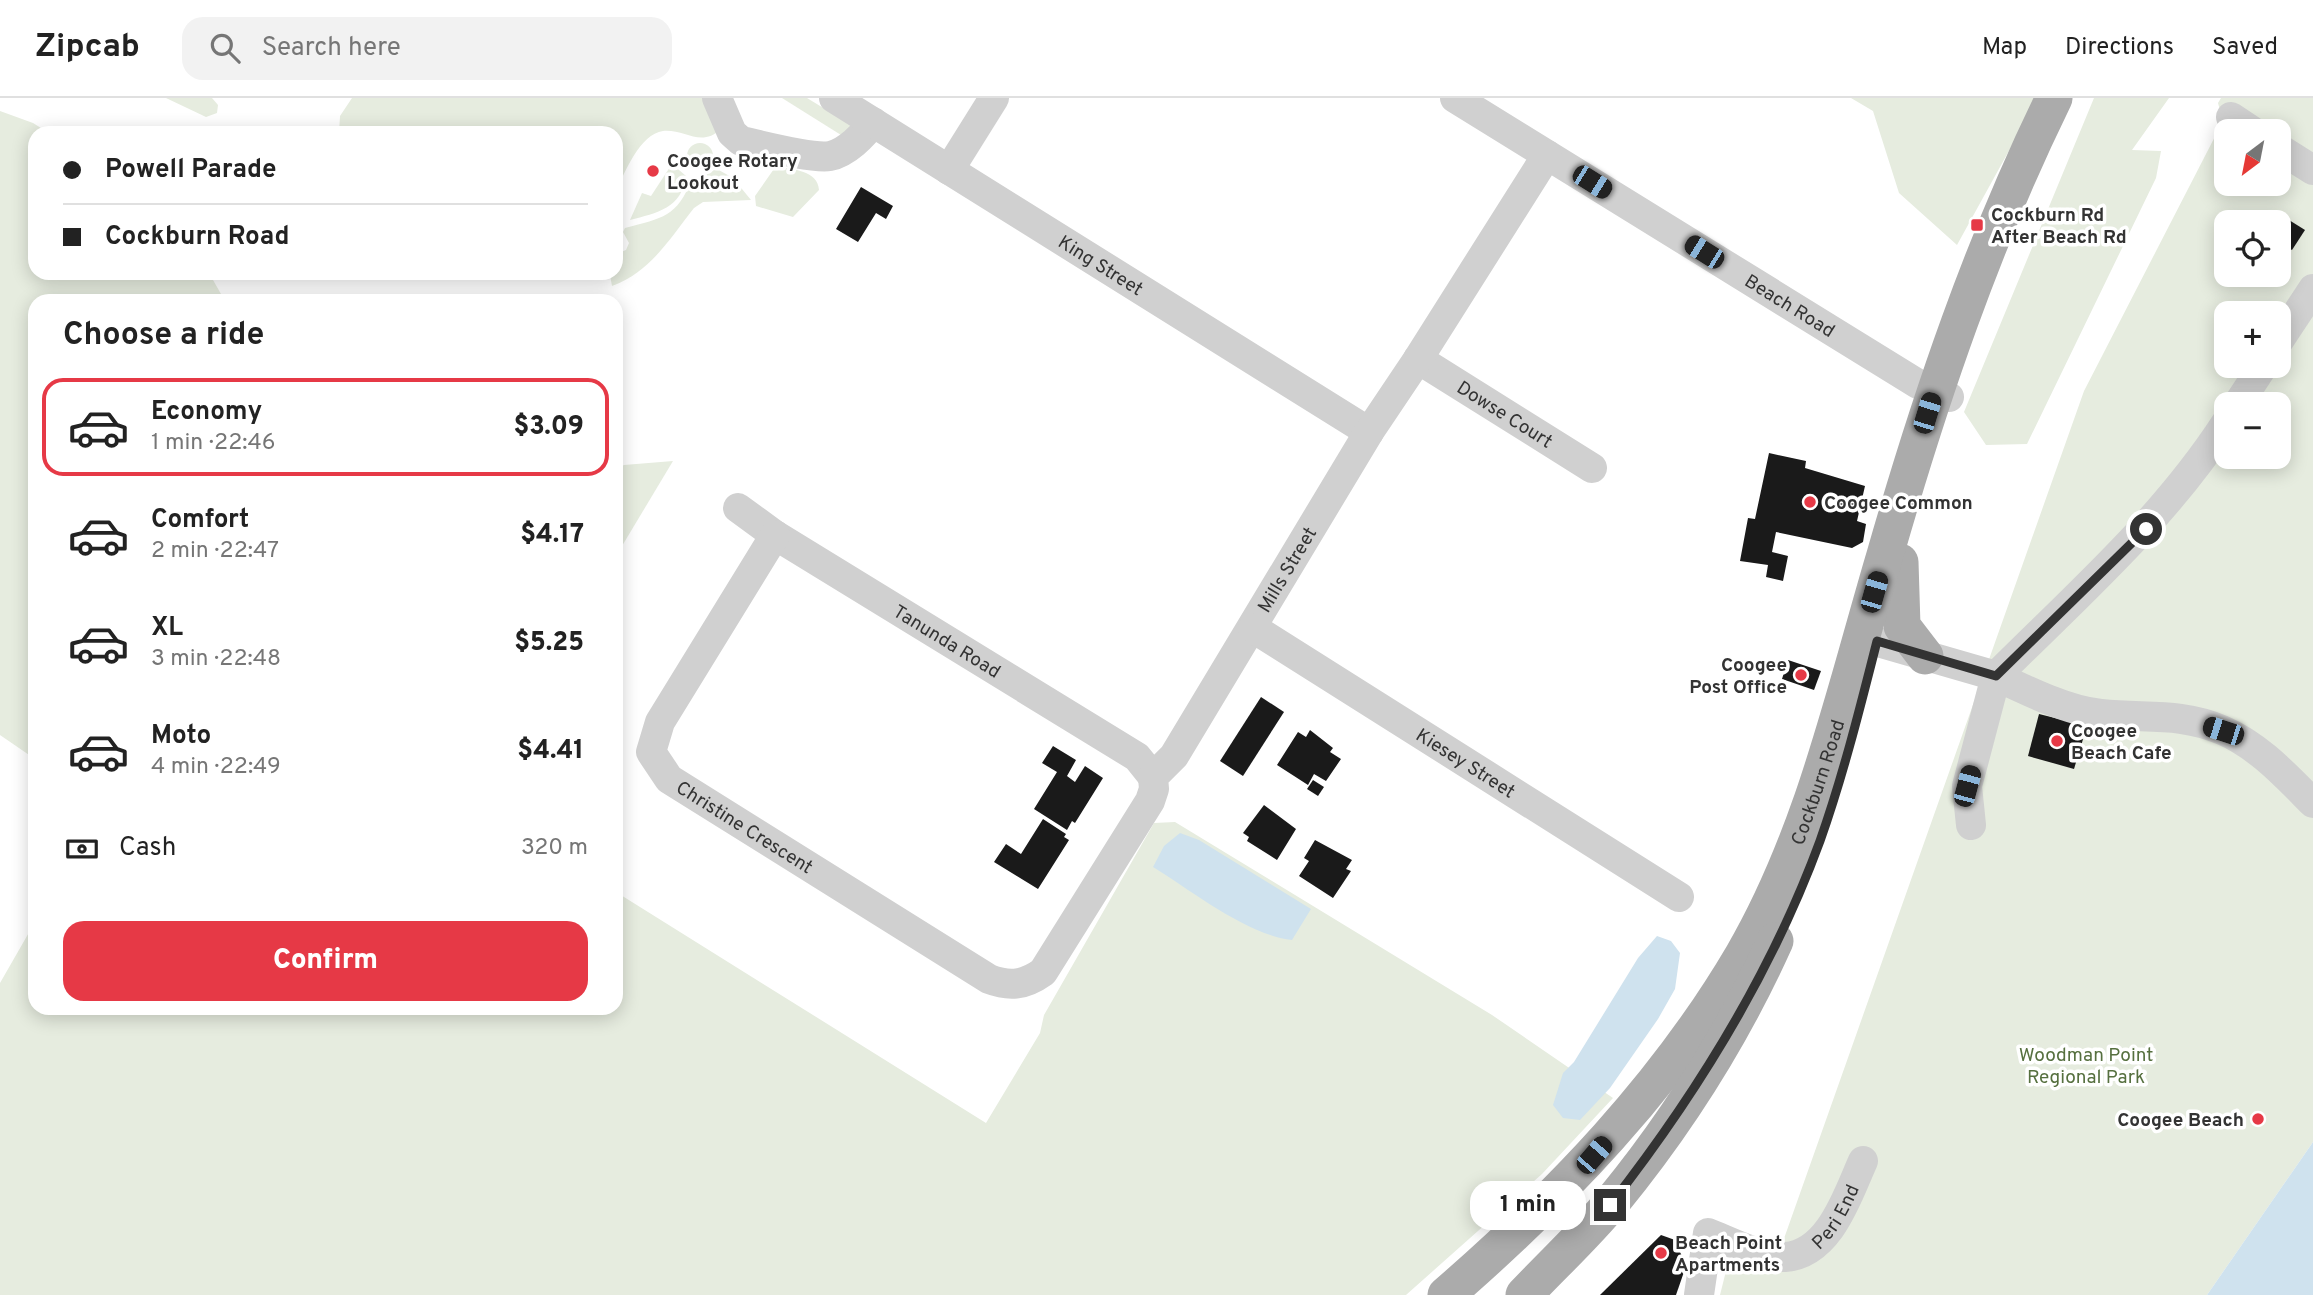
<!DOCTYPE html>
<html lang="en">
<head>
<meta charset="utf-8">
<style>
	:root { --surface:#fff; --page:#f2f2f2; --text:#222; --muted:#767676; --line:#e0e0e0; --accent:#e63946 }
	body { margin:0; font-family:Overpass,sans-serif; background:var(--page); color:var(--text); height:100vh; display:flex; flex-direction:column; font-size:26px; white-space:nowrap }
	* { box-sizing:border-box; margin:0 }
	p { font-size:23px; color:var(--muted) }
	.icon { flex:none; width:38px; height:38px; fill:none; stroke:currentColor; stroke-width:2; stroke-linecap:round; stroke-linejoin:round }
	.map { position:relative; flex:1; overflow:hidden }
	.drawer { position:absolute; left:28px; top:196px; width:595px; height:721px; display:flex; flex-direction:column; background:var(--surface); border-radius:21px; box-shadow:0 4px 18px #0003 }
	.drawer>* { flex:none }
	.banner { position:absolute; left:28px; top:28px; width:595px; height:154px; border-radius:21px; box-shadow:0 4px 18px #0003; display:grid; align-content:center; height:154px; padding:0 35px; background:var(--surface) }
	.needle { width:46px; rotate:212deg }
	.tools { position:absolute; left:2214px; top:21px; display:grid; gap:14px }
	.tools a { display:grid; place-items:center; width:77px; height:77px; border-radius:14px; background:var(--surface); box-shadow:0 4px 18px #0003; font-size:35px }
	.end { position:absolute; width:32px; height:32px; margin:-16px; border:9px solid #333; background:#fff; box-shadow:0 0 0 4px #fff }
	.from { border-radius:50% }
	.bubble { position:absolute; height:49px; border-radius:21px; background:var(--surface); box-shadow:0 4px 18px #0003; font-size:23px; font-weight:800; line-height:49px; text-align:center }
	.car { position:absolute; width:21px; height:42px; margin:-21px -10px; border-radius:9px; box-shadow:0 0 5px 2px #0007; background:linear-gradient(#222 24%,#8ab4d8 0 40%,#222 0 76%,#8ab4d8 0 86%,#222 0) }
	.banner b { display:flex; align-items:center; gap:24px; height:66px; font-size:26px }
	.banner b+b { border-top:2px solid var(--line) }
	.banner i { width:18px; height:18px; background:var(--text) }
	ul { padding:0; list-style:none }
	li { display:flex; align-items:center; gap:21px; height:98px; margin:0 14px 10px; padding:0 21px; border:4px solid transparent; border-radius:21px }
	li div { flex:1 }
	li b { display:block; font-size:26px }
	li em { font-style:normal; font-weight:800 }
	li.active { border-color:var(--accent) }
	li>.icon { width:63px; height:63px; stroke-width:1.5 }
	h2 { padding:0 35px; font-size:32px; line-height:84px }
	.pay { display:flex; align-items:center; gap:18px; height:77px; padding:0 35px; font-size:26px }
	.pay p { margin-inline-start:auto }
	.cta { display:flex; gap:14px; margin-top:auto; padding:14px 35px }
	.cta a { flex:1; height:80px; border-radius:21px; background:var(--accent); color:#fff; font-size:28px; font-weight:800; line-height:80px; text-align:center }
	header { display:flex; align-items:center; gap:42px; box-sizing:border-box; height:98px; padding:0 35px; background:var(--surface); border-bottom:2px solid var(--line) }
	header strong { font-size:33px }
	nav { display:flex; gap:38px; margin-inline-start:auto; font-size:24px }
	.search { width:490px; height:63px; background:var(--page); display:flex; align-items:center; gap:18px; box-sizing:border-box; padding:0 24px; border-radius:21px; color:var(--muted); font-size:26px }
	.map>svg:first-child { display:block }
	.green { fill:#e6ecdf; fill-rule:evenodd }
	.water { fill:#cfe2ee }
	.building { fill:#1a1a1a }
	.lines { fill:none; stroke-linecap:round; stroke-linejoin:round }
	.minor { stroke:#d0d0d0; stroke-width:30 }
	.major { stroke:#ababab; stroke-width:37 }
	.route { stroke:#333; stroke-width:9 }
	.poi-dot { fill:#e63946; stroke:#fff; stroke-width:2.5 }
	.labels { text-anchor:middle; stroke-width:7; stroke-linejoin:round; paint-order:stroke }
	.poi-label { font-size:19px; font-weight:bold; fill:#333; stroke:#fff; text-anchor:start }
	.street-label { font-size:19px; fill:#333; stroke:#fff }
	.park-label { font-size:19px; fill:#56703f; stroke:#fff }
</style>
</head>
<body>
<header>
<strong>Zipcab</strong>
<div class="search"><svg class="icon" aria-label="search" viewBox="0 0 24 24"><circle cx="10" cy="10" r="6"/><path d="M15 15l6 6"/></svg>Search here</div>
<nav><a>Map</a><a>Directions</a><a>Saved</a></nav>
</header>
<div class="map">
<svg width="2313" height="1197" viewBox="0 0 2313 1197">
	<rect width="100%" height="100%" fill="#fff"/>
	<g class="green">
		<polygon points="166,0 212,0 218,7 217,15 206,19"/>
		<path d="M352,0H709L721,31C701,50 685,31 663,33C640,36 625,74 616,93V35H339L340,18Z"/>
		<polygon points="782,0 807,0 856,30 849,42"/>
		<polygon points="1851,0 2038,0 1957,147 1899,95 1873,13"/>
		<polygon points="2094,0 2169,0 2132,52 2161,53 2156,80 2027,346 1986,347 1964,314"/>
		<path d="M2221,0H2313V1044L2207,1197H1720L1727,1169L1744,1163L1775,1166L2084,293L2223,23L2218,5ZM2226,33H2278V86H2226ZM2226,124H2278V177H2226ZM2226,215H2278V268H2226ZM2226,306H2278V359H2226Z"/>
		<polygon points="0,13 33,25 49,35 35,35 35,175 209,175 225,203 35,203 35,661 0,637"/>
		<circle cx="700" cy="58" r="13"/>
		<path d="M672,66L686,78C682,110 657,115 630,122L642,95L651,98Z"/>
		<path d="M776,68C793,72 818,72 819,92L793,119L756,108L755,98Z"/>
		<path d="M717,71L733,80L751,102L703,104L694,110C669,142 650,174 612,188L610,177L616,175V156L626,152L629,145L623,134L625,130C663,120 677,119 692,81Z"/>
		<polygon points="673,363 616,458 616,371 624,367"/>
		<polygon points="1175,724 1492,917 1613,1000 1542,1076 1406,1197 0,1197 0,885 35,824 35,910 616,910 616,794 986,1025 1040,935 1044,917 1154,725"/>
	</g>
	<g class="water">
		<path d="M1180,735L1199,742L1311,811L1292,842C1247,837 1192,793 1153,769L1164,748Z"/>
		<polygon points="1657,838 1671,843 1680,855 1675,891 1658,921 1610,990 1580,1022 1563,1020 1553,1007 1563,975 1574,964 1638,860"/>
		<polygon points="2313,1044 2313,1197 2207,1197"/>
	</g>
	<g class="building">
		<polygon points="861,89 893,108 886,121 876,115 858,144 836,131"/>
		<polygon points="2289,122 2305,132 2292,152 2278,144"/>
		<polygon points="1769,355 1806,363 1805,370 1865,388 1857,423 1866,426 1863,444 1852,450 1776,434 1772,454 1788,458 1783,483 1766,479 1768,467 1740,463 1748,420 1755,421"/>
		<polygon points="1788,562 1821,573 1814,592 1782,581"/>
		<polygon points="1261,599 1284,614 1243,678 1220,663"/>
		<polygon points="2039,616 2087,628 2074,671 2028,658"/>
		<polygon points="1310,632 1333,650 1330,654 1341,661 1326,683 1314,676 1308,687 1277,667 1298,634 1306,639"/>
		<polygon points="1053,648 1076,662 1067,678 1075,684 1085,668 1103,680 1075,725 1072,723 1067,732 1034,711 1057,674 1042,665"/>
		<polygon points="1313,682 1324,689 1318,698 1307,691"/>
		<polygon points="1264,707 1296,731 1277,762 1247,743 1249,739 1243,735"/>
		<polygon points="1043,721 1066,736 1064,739 1069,742 1038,791 994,764 1006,746 1021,756"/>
		<polygon points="1315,742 1352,762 1346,771 1351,773 1333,800 1299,778 1309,763 1304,760"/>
		<polygon points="1661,1137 1675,1142 1686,1168 1676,1197 1600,1197"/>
	</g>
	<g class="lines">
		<g class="minor">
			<path d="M717,0L732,35L741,43C760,47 812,61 830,58C846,55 864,37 873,24"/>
			<path id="s1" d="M834,0L1369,334"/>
			<path id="s2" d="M1455,0L1918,286L1949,299"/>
			<polyline points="2231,19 2252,33"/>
			<polyline points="2278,50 2313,72"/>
			<polyline points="949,72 994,0"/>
			<polyline points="2278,244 2313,191"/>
			<path id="s3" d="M1418,261L1592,370"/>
			<polyline points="2238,306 2263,268"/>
			<path id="s4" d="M738,410L775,437L1137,659L1153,679"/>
			<path id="s5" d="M775,437L660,624L651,654L669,681L989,881C1010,889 1025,887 1043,874L1150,703L1154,691L1153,679L1174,658L1369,334L1418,261L1547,57"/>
			<path id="s6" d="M1253,530L1679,799"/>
			<path d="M1861,539L1996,578C2077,497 2163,422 2226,325"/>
			<path d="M1971,727L1967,688L1996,578C2025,592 2068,613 2101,616C2145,621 2179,614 2222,632C2259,648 2285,677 2313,705"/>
			<path id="s7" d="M1699,1197L1708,1135C1731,1144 1761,1160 1785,1159C1830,1156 1848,1096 1863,1063"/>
		</g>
		<g class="major">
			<polyline points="1900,464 1902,528 1925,558"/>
			<path id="s8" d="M1446,1197C1560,1098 1666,988 1743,857C1814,735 1845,591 1885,457C1930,300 1982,147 2054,0"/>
			<path d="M1524,1197C1553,1166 1585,1137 1612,1104C1676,1026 1733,936 1775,843"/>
		</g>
	</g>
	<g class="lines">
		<path class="route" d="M1610,1107C1696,997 1772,874 1820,743C1843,678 1860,610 1877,543L1996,578L2146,431"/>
	</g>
	<g class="poi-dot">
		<circle cx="653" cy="73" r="7"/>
		<rect x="1970" y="120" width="14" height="14" rx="3.5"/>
		<circle cx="1810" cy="404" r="7"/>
		<circle cx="1801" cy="577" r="7"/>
		<circle cx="2057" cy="643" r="7"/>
		<circle cx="2258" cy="1021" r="7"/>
		<circle cx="1661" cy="1155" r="7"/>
	</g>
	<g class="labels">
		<g class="poi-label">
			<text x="667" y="69">Coogee Rotary<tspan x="667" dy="22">Lookout</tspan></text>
			<text x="1991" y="123">Cockburn Rd<tspan x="1991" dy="22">After Beach Rd</tspan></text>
			<text x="1824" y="411">Coogee Common</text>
			<text x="1787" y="573" text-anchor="end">Coogee<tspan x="1787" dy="22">Post Office</tspan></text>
			<text x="2071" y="639">Coogee<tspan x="2071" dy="22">Beach Cafe</tspan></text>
			<text x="2244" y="1028" text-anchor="end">Coogee Beach</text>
			<text x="1675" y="1151">Beach Point<tspan x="1675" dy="22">Apartments</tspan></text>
		</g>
		<g class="street-label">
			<text dy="7" stroke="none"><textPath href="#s1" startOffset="315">King Street</textPath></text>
			<text dy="7" stroke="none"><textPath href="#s2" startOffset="394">Beach Road</textPath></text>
			<text dy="7" stroke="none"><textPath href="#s3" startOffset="103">Dowse Court</textPath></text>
			<text dy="7" stroke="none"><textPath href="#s5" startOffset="1192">Mills Street</textPath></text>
			<text dy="7" stroke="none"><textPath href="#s4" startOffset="248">Tanunda Road</textPath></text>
			<text dy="7" stroke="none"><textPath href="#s6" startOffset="252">Kiesey Street</textPath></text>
			<text dy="7" stroke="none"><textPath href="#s8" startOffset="642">Cockburn Road</textPath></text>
			<text dy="7" stroke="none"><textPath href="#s5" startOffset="373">Christine Crescent</textPath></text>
			<text dy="7" stroke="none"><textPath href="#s7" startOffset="212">Peri End</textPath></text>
		</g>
		<g class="park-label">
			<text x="2086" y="963">Woodman Point<tspan x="2086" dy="22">Regional Park</tspan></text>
		</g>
	</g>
</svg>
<div class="tools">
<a><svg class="needle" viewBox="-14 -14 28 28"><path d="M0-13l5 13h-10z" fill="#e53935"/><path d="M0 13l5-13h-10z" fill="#767676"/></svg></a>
<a><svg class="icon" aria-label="locate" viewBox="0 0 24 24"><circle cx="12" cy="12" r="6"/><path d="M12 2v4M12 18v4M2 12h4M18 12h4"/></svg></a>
<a>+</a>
<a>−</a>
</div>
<i class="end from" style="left:2146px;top:431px"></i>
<i class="end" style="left:1610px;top:1107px"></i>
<div class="bubble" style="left:1470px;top:1083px;width:116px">1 min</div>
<i class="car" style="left:1592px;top:84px;rotate:122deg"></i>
<i class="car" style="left:1704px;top:154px;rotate:302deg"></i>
<i class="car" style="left:1927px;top:315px;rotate:17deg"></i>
<i class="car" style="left:1874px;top:494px;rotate:16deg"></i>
<i class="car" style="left:2223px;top:633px;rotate:288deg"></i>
<i class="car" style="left:1967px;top:688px;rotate:15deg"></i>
<i class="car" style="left:1594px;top:1057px;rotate:41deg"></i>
<div class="banner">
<b><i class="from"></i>Powell Parade</b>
<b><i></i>Cockburn Road</b>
</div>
<section class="drawer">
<h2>Choose a ride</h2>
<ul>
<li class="active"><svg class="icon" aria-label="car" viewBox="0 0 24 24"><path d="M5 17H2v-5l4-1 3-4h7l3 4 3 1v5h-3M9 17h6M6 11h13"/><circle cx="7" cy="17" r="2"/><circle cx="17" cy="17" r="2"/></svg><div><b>Economy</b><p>1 min · 22:46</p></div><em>$3.09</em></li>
<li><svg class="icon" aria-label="car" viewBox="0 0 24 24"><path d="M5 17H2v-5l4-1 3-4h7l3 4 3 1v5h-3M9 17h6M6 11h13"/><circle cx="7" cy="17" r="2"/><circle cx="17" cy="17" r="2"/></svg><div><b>Comfort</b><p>2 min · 22:47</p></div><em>$4.17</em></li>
<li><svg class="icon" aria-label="car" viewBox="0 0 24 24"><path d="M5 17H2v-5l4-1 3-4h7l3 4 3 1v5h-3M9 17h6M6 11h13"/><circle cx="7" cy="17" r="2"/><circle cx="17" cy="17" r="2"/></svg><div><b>XL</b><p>3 min · 22:48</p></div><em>$5.25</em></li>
<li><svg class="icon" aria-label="car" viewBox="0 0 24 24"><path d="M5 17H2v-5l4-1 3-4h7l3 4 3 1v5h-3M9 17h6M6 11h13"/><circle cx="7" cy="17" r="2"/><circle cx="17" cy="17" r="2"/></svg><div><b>Moto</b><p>4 min · 22:49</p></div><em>$4.41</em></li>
</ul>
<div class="pay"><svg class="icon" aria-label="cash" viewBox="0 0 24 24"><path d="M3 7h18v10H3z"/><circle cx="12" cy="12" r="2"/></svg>Cash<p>320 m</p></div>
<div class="cta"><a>Confirm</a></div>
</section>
</div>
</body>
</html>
